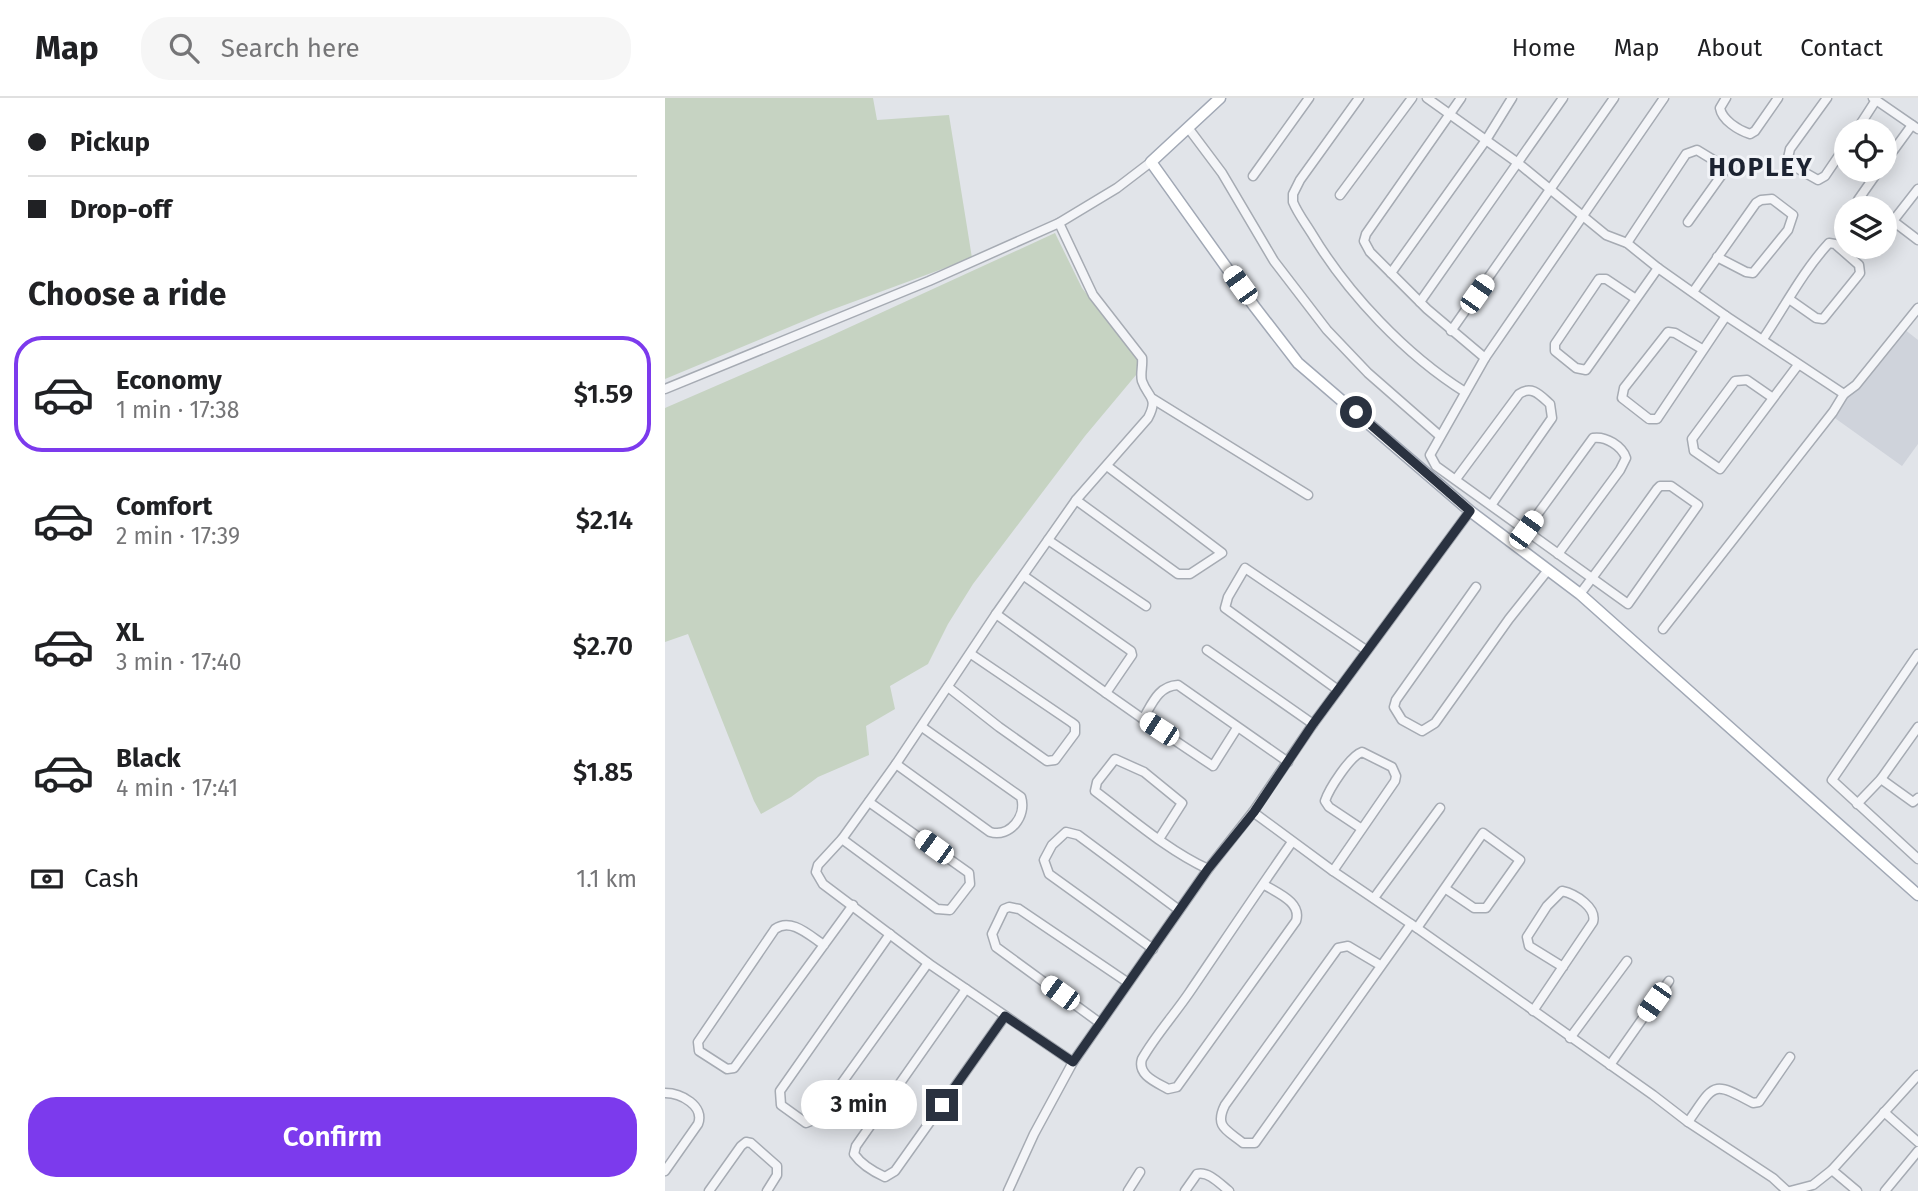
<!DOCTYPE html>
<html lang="en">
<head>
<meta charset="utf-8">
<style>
	:root { --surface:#fff; --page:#f6f6f6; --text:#202124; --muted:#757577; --line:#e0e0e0; --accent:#7c3aed }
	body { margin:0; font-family:"Fira Sans",sans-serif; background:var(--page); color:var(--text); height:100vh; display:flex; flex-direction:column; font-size:26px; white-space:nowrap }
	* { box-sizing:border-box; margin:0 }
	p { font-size:23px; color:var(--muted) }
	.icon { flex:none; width:38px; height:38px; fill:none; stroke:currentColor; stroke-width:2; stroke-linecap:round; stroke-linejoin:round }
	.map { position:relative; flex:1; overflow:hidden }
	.side { display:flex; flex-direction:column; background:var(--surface); width:665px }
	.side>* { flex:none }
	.guide { display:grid; align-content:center; height:154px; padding:0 28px; background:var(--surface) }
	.controls { position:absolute; left:1169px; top:21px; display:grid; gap:14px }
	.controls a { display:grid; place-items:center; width:63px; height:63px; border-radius:50%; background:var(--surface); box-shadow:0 4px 18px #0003; font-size:35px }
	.end { position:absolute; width:32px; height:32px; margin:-16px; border:9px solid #2a3240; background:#fff; box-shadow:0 0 0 4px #fff }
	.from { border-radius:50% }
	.bubble { position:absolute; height:49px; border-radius:24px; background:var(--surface); box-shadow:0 4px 18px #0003; font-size:23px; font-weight:600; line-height:49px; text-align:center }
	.car { position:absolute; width:21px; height:42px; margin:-21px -10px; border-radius:9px; box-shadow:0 0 5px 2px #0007; background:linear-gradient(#fff 24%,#345 0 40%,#fff 0 76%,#345 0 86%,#fff 0) }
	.guide b { display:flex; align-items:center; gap:24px; height:66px; font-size:26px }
	.guide b+b { border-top:2px solid var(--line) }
	.guide i { width:18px; height:18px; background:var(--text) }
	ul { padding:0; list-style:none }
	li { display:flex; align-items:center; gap:21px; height:116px; margin:0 14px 10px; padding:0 14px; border:4px solid transparent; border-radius:28px }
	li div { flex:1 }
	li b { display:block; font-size:26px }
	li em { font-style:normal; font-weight:600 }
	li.selected { border-color:var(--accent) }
	li>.icon { width:63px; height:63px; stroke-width:1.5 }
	h2 { padding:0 28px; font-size:32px; line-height:84px }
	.pay { display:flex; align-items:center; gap:18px; height:77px; padding:0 28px; font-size:26px }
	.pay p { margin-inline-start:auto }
	.primary-button { display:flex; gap:14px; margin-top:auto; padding:14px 28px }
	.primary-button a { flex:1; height:80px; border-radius:28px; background:var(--accent); color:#fff; font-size:28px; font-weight:600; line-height:80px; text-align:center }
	header { display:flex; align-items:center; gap:42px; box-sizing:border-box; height:98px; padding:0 35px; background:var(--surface); border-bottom:2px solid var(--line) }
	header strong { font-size:33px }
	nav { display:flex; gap:38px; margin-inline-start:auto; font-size:24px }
	.search { width:490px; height:63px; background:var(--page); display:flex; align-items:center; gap:18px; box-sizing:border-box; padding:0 24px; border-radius:28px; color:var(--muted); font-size:26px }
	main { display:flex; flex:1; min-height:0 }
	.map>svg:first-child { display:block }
	.built { fill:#cfd3db }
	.green { fill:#c6d3c2 }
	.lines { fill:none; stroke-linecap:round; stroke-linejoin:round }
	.minor-casing { stroke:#a6abb3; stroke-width:11 }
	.major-casing { stroke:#a1a8b5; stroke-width:13 }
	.minor { stroke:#f4f5f8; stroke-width:8 }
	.major { stroke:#fff; stroke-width:10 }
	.route { stroke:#2a3240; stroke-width:9 }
	.labels { text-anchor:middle; stroke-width:6; stroke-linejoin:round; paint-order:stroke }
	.district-label { font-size:26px; font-weight:bold; letter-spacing:2px; fill:#1c2331; stroke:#f1f3f7 }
</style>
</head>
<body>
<header>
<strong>Map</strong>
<div class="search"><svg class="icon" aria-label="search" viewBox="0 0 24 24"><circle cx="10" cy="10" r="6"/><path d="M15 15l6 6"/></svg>Search here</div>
<nav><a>Home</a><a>Map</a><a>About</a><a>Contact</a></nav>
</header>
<main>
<section class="side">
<div class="guide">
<b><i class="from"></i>Pickup</b>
<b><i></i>Drop-off</b>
</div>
<h2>Choose a ride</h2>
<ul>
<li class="selected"><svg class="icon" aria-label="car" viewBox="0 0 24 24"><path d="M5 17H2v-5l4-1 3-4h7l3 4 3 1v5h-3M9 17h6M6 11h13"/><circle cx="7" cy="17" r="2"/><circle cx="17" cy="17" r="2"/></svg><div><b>Economy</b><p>1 min · 17:38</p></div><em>$1.59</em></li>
<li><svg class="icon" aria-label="car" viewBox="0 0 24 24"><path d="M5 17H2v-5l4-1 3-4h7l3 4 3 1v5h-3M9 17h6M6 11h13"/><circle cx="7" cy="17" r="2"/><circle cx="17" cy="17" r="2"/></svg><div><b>Comfort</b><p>2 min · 17:39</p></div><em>$2.14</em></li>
<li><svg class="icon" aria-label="car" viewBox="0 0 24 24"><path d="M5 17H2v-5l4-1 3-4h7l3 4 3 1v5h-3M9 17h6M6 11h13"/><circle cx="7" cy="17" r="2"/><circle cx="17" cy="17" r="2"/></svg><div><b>XL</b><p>3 min · 17:40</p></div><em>$2.70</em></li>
<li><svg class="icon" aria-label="car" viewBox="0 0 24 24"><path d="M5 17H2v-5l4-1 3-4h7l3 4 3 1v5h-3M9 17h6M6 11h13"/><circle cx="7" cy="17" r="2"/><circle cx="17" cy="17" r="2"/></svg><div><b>Black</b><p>4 min · 17:41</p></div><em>$1.85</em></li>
</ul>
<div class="pay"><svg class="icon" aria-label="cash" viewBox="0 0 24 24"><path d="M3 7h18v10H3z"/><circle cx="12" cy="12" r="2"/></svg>Cash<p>1.1 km</p></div>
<div class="primary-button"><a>Confirm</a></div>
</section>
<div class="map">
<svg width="1253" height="1093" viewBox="0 0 1253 1093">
	<rect width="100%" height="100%" fill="#e1e4e9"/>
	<polygon class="built" points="1239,231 1253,242 1253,346 1237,368 1167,318"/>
	<g class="green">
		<polygon points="0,0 208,0 212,22 284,17 307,160 158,215 0,281"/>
		<polygon points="390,135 417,190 474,263 471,277 420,338 308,486 283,526 263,566 225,588 230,611 201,628 204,657 153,679 126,699 96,716 89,703 23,536 0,544 0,310 161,240"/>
	</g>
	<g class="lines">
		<defs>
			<g id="minor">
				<path d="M694,0L635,82L628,96V104C633,116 641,126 647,136C683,196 741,257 800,294"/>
				<polyline points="762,0 853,65 941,137 962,145 993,170 1061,218 1179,296"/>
				<polyline points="796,0 701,136 699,143 705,154 762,211 820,260"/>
				<path d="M1061,0L1055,10C1057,22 1073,32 1085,36L1090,33L1113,0"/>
				<polyline points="1162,0 1125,51 1123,60 1130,69 1153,82 1160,78 1181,47"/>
				<polyline points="1208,0 1253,31"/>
				<polyline points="524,31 557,75 609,163 662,232 703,275 775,338"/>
				<polyline points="1191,33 1211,2"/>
				<polyline points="1220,64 1247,27"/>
				<polyline points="588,78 644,0"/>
				<polyline points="675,97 747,0"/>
				<polyline points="1193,110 1193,102 1214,72"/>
				<polyline points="1228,123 1253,142"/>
				<path d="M394,125L428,197L477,260C478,268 475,276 477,283C483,300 494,299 483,320L411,402L331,516L231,666L177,741L153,767L151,774L158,786L263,865L408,964"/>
				<polyline points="1220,128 1228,123 1253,91"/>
				<polyline points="962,145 1021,56 1032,52 1055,66 1058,75 1023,124"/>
				<polyline points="726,175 821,42 847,0"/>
				<polyline points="1028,194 1091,105 1096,102 1107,101 1128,117 1123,132 1088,175 1081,174 1052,159"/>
				<polyline points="971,201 941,181 934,181 890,246 890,253 911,270 921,272 993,170"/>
				<polyline points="755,204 898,0"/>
				<polyline points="786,233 949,0"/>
				<path d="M1098,241C1119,210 1138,173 1164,145L1170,146L1194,167L1195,175L1192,179L1158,221L1151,220L1124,201"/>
				<polyline points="1037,251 1010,235 1003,234 959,290 957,300 984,321 992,321 1061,218"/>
				<polyline points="0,291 264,183 394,125 452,90 486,64"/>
				<polyline points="1108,300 1082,282 1070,283 1027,341 1029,353 1055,371 1133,267"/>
				<polyline points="488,301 643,397"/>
				<path d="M791,381L854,296C867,287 875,297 885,306L887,320L827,406"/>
				<polyline points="411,402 513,476 525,476 557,455 442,368"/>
				<path d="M861,432L928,340C941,338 957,348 961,360L955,372L893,456"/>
				<polyline points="383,442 481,508"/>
				<polyline points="811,489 731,602 729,609 737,622 757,633 770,625 844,521 883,472"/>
				<path d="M915,496C941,462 967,426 992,391L995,388H1006L1033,407L963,506L771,368L765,357L820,260L999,0"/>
				<polyline points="331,516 441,595 467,557 466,553 359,478"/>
				<polyline points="998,531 1168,314 1179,296 1191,287 1253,210"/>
				<polyline points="542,552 648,626"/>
				<polyline points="1253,556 1167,682 1253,761"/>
				<polyline points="283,589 334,629 382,663 390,662 410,635 410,627 406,624 306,556"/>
				<polyline points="673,592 560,510 563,499 580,470 701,552"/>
				<polyline points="441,595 478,621"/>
				<path d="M572,630L548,668L478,621C487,606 493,588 513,587L623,664"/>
				<path d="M231,666L325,734C345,740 362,718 356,699L257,629"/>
				<polyline points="1216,681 1248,704 1253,700"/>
				<polyline points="1192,706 1216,681 1253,629"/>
				<polyline points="588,714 668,773 752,830 988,997 1023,1024 1108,1080 1122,1093"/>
				<polyline points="177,741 272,811 285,812 305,786 304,775 204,704"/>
				<path d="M494,741L517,705L479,674L450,661L432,684L430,693C466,720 502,752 543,771"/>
				<path d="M668,773L730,683L731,678L727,669L697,654C685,658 664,691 660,703L664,709L697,731"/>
				<path d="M598,786C612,795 637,804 631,823L512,989L503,991C491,984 472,977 477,961C490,938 509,917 524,895C558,845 592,794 627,744"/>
				<polyline points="709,800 775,710"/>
				<polyline points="752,830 818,735 855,762 821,810 809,810 781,791"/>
				<polyline points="225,836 115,993 116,1007 141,1025 151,1021 263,865"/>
				<path d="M159,847C145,838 126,819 110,831L33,944L34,953L62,971L69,970L188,807"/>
				<polyline points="488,851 384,776 379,762 387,747 401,734 413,737 514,812"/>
				<path d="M715,867L683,848L673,850L560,1007C549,1029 562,1032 578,1045H590L746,826"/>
				<path d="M301,891L191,1048L189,1056C196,1066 209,1074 220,1079L230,1073L340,918"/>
				<path d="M868,913L928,824C932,810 911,796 897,793L882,808L862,839L864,848L898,869"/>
				<polyline points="435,925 331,849 327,836 339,811 344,809 354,811 462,884"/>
				<polyline points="905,940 962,863"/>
				<polyline points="945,967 1004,883"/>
				<path d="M0,995C16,995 40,1008 33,1026L0,1073"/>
				<polyline points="1219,1014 1253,1044"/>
				<path d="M1023,1024C1050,986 1046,982 1088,1005L1094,1004L1125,959"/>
				<polyline points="1167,1072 1192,1093"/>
				<polyline points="44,1093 76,1048 81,1044 86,1045 112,1068 112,1077 102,1093"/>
				<polyline points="343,1093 369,1036 408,964 543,771 588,714 648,626 805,413"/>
				<polyline points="463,1093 475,1074"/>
				<path d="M520,1093L532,1076C544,1073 555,1086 564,1093"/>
				<polyline points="1125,1093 1148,1087 1167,1072 1253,977"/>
				<polyline points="1220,1093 1253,1053"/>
			</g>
			<polyline id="major" points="555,0 486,64 589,208 633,265 805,413 915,496 1253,797"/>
		</defs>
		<use href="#minor" class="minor-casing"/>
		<use href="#major" class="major-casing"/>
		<use href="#minor" class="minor"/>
		<use href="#major" class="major"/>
	</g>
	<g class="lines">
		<polyline class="route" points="277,1007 340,918 408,964 543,771 589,714 648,626 805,413 691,314"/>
	</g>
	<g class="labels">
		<g class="district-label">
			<text x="1096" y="78">HOPLEY</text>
		</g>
	</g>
</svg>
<div class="controls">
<a><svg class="icon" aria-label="locate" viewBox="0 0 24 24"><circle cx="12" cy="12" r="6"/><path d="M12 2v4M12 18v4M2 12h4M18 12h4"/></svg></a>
<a><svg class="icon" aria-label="layers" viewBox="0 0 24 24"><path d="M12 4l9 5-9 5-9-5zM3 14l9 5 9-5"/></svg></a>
</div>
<i class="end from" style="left:691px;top:314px"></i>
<i class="end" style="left:277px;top:1007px"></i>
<div class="bubble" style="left:136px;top:982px;width:116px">3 min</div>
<i class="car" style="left:575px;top:187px;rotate:324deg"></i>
<i class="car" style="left:812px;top:196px;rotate:35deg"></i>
<i class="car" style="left:861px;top:432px;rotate:36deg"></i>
<i class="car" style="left:494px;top:631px;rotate:303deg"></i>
<i class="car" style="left:269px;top:749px;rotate:306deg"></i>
<i class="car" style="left:395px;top:895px;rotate:306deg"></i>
<i class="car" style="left:989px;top:904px;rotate:215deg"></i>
</div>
</main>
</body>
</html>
